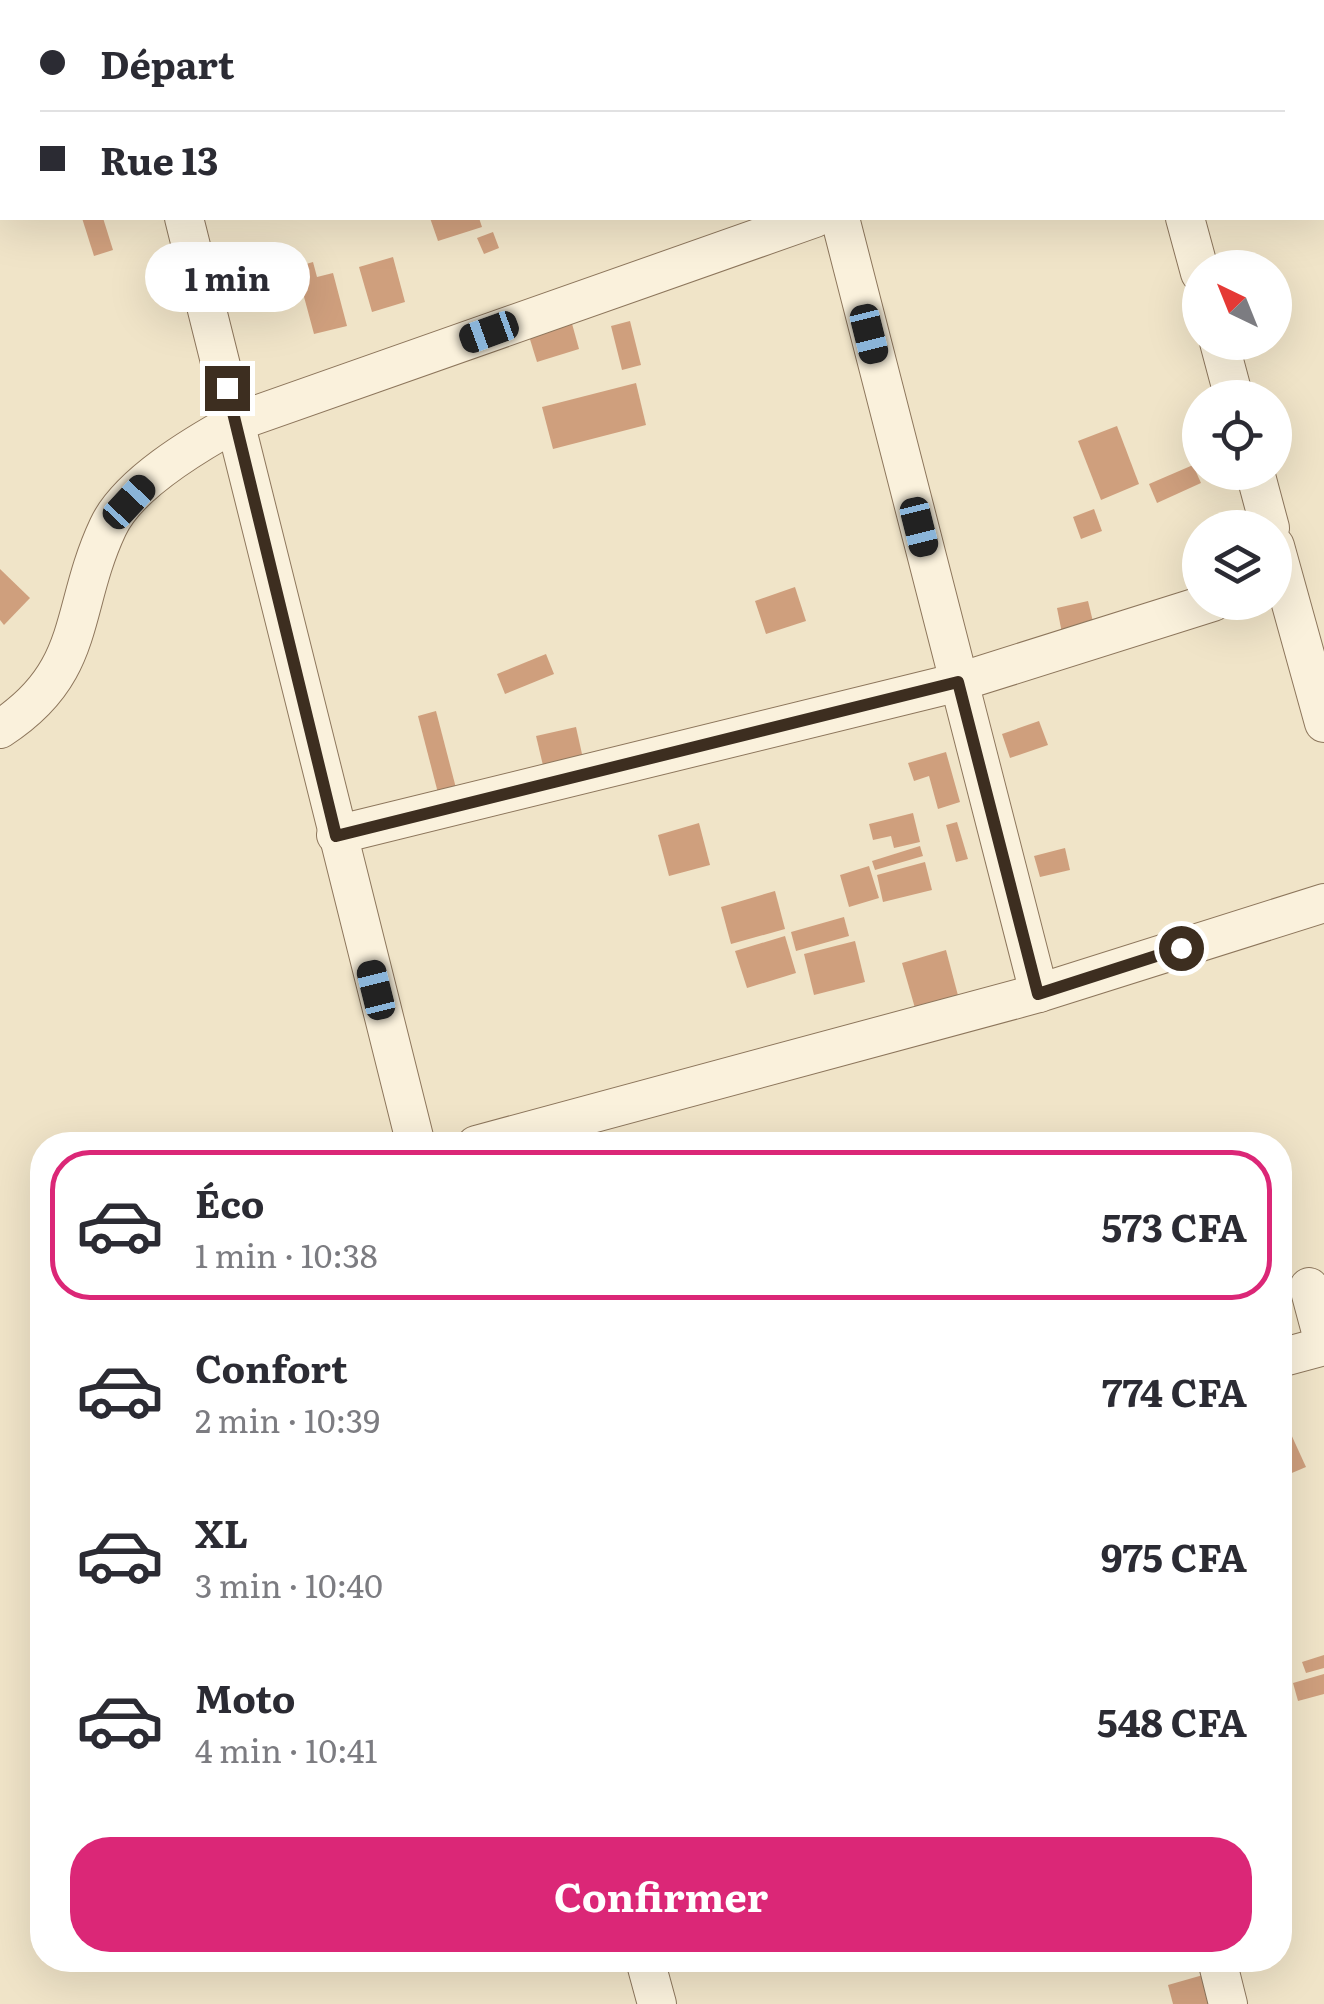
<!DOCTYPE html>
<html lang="fr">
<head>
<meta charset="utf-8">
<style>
	:root { --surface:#fff; --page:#f7f7f7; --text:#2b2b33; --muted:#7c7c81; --line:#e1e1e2; --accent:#db2777 }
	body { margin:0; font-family:Literata,serif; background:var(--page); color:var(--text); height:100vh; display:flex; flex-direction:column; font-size:38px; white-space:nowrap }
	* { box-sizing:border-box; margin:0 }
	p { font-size:32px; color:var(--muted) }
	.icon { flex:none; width:55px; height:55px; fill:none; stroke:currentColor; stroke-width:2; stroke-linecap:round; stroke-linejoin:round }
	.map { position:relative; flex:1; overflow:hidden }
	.panel { position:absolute; left:30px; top:1132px; width:1262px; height:840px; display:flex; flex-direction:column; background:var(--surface); border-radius:40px; box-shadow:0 10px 40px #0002 }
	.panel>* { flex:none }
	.hud { position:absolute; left:0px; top:0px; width:1325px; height:220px; box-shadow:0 10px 40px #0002; display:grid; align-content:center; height:220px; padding:0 40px; background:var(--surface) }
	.needle { width:65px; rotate:317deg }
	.tools { position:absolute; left:1182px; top:250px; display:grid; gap:20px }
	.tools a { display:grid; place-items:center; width:110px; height:110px; border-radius:50%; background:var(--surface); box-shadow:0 10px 40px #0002; font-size:50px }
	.end { position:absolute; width:45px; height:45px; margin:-22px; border:12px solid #3d2e20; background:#fff; box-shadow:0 0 0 5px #fff }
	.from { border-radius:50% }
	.bubble { position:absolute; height:70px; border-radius:35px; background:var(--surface); box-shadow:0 10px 40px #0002; font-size:32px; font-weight:700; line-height:70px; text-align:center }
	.car { position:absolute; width:30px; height:60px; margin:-30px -15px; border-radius:12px; box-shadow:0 0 8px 2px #0007; background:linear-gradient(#222 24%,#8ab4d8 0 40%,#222 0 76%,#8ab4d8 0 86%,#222 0) }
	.hud b { display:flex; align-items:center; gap:35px; height:95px; font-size:38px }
	.hud b+b { border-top:2px solid var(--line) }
	.hud i { width:25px; height:25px; background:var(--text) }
	ul { padding:18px 0 0; list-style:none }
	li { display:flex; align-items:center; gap:30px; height:150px; margin:0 20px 15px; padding:0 20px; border:5px solid transparent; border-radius:40px }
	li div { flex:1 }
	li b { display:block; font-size:38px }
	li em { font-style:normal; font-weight:700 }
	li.selected { border-color:var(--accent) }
	li>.icon { width:90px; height:90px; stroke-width:1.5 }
	.action { display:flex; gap:20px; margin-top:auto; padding:20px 40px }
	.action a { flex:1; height:115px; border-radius:40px; background:var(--accent); color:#fff; font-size:40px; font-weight:700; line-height:115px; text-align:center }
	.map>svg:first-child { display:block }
	.building { fill:#cf9f7d }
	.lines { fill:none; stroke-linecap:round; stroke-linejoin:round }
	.minor-casing { stroke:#8d765c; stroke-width:40 }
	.minor { stroke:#faf1dc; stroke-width:38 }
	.route { stroke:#3d2e20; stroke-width:12 }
</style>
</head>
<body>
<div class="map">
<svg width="1324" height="2004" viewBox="0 0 1324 2004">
	<rect width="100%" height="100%" fill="#f0e4c8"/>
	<g class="building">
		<polygon points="82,218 103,218 113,250 94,256"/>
		<polygon points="430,218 479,218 482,227 438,241"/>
		<polygon points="493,232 499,248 484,254 477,238"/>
		<polygon points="393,257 405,302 372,312 359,267"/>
		<polygon points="313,262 317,277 333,273 347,326 314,334 296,267"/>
		<polygon points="571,320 579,349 537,362 528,333"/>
		<polygon points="630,321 641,365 622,370 611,326"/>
		<polygon points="636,383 646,425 553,449 542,407"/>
		<polygon points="1117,426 1139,484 1101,500 1078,441"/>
		<polygon points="1193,465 1201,483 1157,503 1149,484"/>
		<polygon points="1094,509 1102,531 1081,539 1073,517"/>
		<polygon points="0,569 30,598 4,625 0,620"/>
		<polygon points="795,587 806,621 766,634 755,601"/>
		<polygon points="1088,601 1095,630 1063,638 1057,608"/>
		<polygon points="546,654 554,674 505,694 497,674"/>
		<polygon points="436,711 463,815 445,820 418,716"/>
		<polygon points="1039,721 1048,745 1010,758 1002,734"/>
		<polygon points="576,727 590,790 551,799 536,736"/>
		<polygon points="946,752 960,802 938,809 929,776 914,781 908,763"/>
		<polygon points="913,813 920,842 894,848 891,836 873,840 869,824"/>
		<polygon points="957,822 968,859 956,862 946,825"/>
		<polygon points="699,823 710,865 669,876 658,835"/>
		<polygon points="920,846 923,856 875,870 872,861"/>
		<polygon points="1065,848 1070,870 1040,877 1034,856"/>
		<polygon points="925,862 932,890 883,902 877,875"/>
		<polygon points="869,866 879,898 849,907 840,875"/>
		<polygon points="775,891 785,929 731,944 721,907"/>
		<polygon points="844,917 849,936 796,951 791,932"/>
		<polygon points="785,936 796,973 747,988 735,951"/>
		<polygon points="855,941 865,982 814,995 804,954"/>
		<polygon points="946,950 960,1003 917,1015 902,963"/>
		<polygon points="1290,1432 1306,1467 1280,1478 1280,1437"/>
		<polygon points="1324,1655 1324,1668 1306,1673 1302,1662"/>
		<polygon points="1324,1674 1324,1694 1298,1701 1293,1683"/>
		<polygon points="918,1960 954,1960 954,1961 921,1970"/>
		<polygon points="1203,1975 1211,2004 1173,2004 1168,1985"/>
	</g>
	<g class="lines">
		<defs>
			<g id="minor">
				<polyline points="46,0 52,2"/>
				<polyline points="119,0 120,2"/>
				<polyline points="778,0 779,2"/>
				<polyline points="1131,0 1132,2"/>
				<polyline points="1282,0 1282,2"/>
				<polyline points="472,2 480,0"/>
				<polyline points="1322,87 1324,86"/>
				<polyline points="184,218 416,1145"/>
				<polyline points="840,218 1039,993"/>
				<polyline points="1185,218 1200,273"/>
				<polyline points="1219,342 1234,398"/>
				<polyline points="1255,472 1270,528"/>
				<polyline points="1275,546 1324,723"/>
				<path d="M0,729C88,672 69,610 108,527C128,484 196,444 236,422L815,218"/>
				<polyline points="336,835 959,682 1213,602"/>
				<polyline points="476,1145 1039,993 1324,903"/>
				<polyline points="1309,1287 1324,1343"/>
				<polyline points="1280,1358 1324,1346"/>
				<polyline points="645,1960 657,2004"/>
				<polyline points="1217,1960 1228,2004"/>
			</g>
		</defs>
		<use href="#minor" class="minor-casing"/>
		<use href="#minor" class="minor"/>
	</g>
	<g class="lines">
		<polyline class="route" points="227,388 336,836 958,682 1038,994 1181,948"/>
	</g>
</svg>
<div class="tools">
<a><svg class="needle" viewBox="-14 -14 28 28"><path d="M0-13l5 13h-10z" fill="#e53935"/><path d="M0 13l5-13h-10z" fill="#7c7c81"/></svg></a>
<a><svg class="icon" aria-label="locate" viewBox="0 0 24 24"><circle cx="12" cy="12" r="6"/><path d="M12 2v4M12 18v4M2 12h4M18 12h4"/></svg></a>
<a><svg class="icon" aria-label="layers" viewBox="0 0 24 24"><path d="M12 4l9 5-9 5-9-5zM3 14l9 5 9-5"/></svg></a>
</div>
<i class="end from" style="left:1181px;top:948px"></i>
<i class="end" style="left:227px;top:388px"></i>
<div class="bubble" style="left:145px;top:242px;width:165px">1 min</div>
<i class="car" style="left:489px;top:332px;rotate:250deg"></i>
<i class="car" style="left:869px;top:334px;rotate:166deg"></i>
<i class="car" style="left:129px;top:502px;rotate:43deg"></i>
<i class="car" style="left:919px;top:527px;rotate:166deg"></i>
<i class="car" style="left:376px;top:990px;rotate:346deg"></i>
<div class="hud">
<b><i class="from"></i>Départ</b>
<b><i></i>Rue 13</b>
</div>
<section class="panel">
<ul>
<li class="selected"><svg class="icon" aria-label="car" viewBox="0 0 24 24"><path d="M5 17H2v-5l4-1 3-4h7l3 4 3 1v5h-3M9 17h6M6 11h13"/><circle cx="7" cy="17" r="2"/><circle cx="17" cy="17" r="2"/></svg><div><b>Éco</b><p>1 min · 10:38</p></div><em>573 CFA</em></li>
<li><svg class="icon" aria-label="car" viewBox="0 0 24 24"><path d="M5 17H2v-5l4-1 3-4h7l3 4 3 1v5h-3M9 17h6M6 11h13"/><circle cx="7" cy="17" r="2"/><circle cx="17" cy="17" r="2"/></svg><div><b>Confort</b><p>2 min · 10:39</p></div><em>774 CFA</em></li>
<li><svg class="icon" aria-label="car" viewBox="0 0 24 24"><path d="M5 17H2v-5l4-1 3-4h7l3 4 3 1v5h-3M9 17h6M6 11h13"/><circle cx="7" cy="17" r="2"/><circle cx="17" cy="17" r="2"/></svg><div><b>XL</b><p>3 min · 10:40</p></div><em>975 CFA</em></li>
<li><svg class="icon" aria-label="car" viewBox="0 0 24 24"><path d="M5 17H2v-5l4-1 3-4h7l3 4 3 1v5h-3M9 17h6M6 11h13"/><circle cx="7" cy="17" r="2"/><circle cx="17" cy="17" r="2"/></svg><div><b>Moto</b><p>4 min · 10:41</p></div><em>548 CFA</em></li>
</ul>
<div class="action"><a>Confirmer</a></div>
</section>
</div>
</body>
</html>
